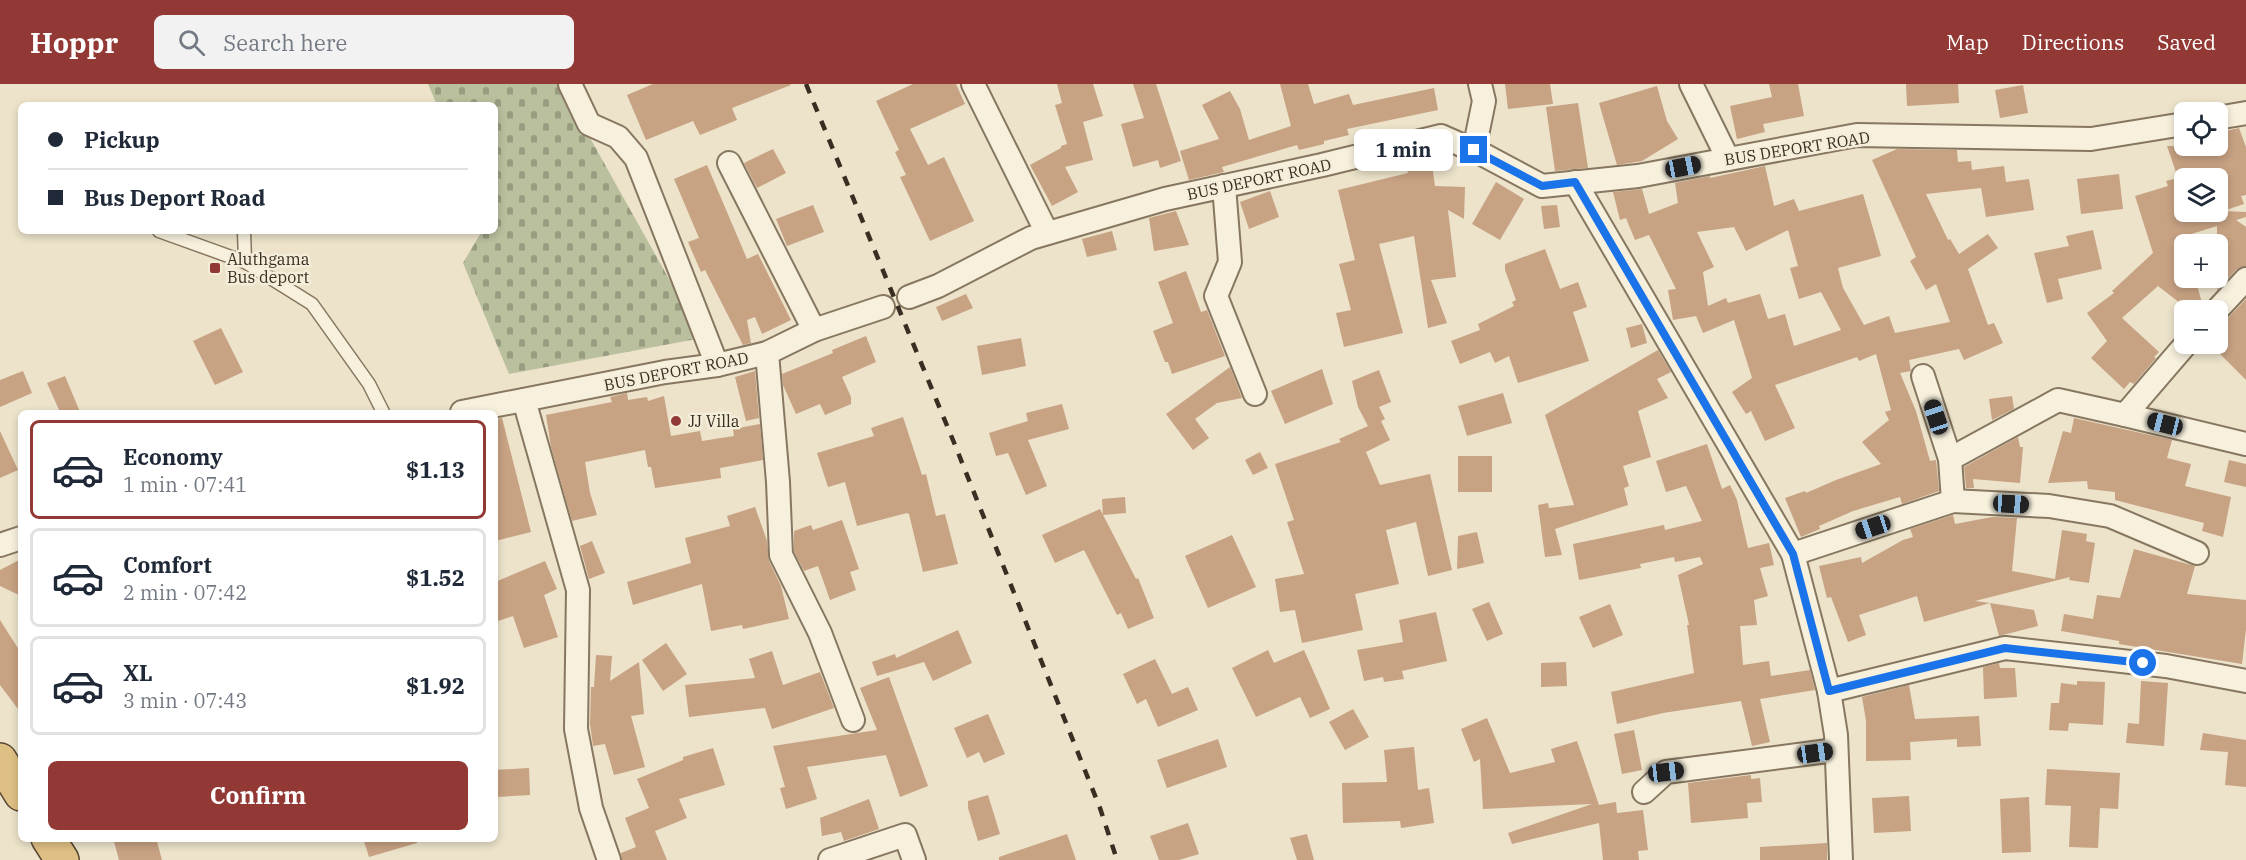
<!DOCTYPE html>
<html lang="en">
<head>
<meta charset="utf-8">
<style>
	:root { --surface:#fff; --page:#f2f2f3; --text:#1f2937; --muted:#747a83; --line:#e0e1e3; --accent:#923835 }
	body { margin:0; font-family:"IBM Plex Serif",serif; background:var(--page); color:var(--text); height:100vh; display:flex; flex-direction:column; font-size:22px; white-space:nowrap }
	* { box-sizing:border-box; margin:0 }
	p { font-size:20px; color:var(--muted) }
	.icon { flex:none; width:33px; height:33px; fill:none; stroke:currentColor; stroke-width:2; stroke-linecap:round; stroke-linejoin:round }
	.map { position:relative; flex:1; overflow:hidden }
	.sheet { position:absolute; left:18px; top:326px; width:480px; height:432px; display:flex; flex-direction:column; background:var(--surface); border-radius:9px; box-shadow:0 3px 9px #0003 }
	.sheet>* { flex:none }
	.hud { position:absolute; left:18px; top:18px; width:480px; height:132px; border-radius:9px; box-shadow:0 3px 9px #0003; display:grid; align-content:center; height:132px; padding:0 30px; background:var(--surface) }
	.tools { position:absolute; left:2174px; top:18px; display:grid; gap:12px }
	.tools a { display:grid; place-items:center; width:54px; height:54px; border-radius:9px; background:var(--surface); box-shadow:0 3px 9px #0003; font-size:30px }
	.end { position:absolute; width:27px; height:27px; margin:-14px; border:8px solid #1a73e8; background:#fff; box-shadow:0 0 0 3px #fff }
	.from { border-radius:50% }
	.bubble { position:absolute; height:42px; border-radius:9px; background:var(--surface); box-shadow:0 3px 9px #0003; font-size:20px; font-weight:700; line-height:42px; text-align:center }
	.car { position:absolute; width:18px; height:36px; margin:-18px -9px; border-radius:8px; box-shadow:0 0 4px 2px #0007; background:linear-gradient(#222 24%,#8ab4d8 0 40%,#222 0 76%,#8ab4d8 0 86%,#222 0) }
	.hud b { display:flex; align-items:center; gap:21px; height:57px; font-size:22px }
	.hud b+b { border-top:2px solid var(--line) }
	.hud i { width:15px; height:15px; background:var(--text) }
	ul { padding:10px 0 0; list-style:none }
	li { display:flex; align-items:center; gap:18px; height:99px; margin:0 12px 9px; padding:0 18px; border:3px solid var(--line); border-radius:9px }
	li div { flex:1 }
	li b { display:block; font-size:22px }
	li em { font-style:normal; font-weight:700 }
	li.active { border-color:var(--accent) }
	li>.icon { width:54px; height:54px; stroke-width:1.5 }
	.primary-button { display:flex; gap:12px; margin-top:auto; padding:12px 30px }
	.primary-button a { flex:1; height:69px; border-radius:9px; background:var(--accent); color:#fff; font-size:24px; font-weight:700; line-height:69px; text-align:center }
	header { display:flex; align-items:center; gap:36px; box-sizing:border-box; height:84px; padding:0 30px; background:var(--accent); color:#fff }
	header strong { font-size:28px }
	nav { display:flex; gap:33px; margin-inline-start:auto; font-size:21px }
	.search { width:420px; height:54px; background:var(--page); display:flex; align-items:center; gap:15px; box-sizing:border-box; padding:0 21px; border-radius:9px; color:var(--muted); font-size:22px }
	.map>svg:first-child { display:block }
	.cemetery { fill:url(#cemetery-stones) }
	.building { fill:#c7a283; fill-rule:evenodd }
	.lines { fill:none; stroke-linecap:round; stroke-linejoin:round }
	.service-casing { stroke:#877760; stroke-width:15 }
	.minor-casing { stroke:#877760; stroke-width:26 }
	.trunk-casing { stroke:#564533; stroke-width:36 }
	.service { stroke:#f7f0dd; stroke-width:12 }
	.minor { stroke:#f7f0dd; stroke-width:22 }
	.trunk { stroke:#dfc084; stroke-width:33 }
	.rail { stroke:#392e22; stroke-width:4.5; stroke-dasharray:10 10; stroke-linecap:butt }
	.route { stroke:#1a73e8; stroke-width:8 }
	.poi-dot { fill:#923835; stroke:#f4edd9; stroke-width:2 }
	.labels { text-anchor:middle; stroke-width:5; stroke-linejoin:round; paint-order:stroke }
	.street-label { font-size:16px; fill:#392e22; stroke:#f4edd9 }
	.poi-label { font-size:16px; fill:#392e22; stroke:#f4edd9; text-anchor:start }
</style>
</head>
<body>
<header>
<strong>Hoppr</strong>
<div class="search"><svg class="icon" aria-label="search" viewBox="0 0 24 24"><circle cx="10" cy="10" r="6"/><path d="M15 15l6 6"/></svg>Search here</div>
<nav><a>Map</a><a>Directions</a><a>Saved</a></nav>
</header>
<div class="map">
<svg width="2246" height="776" viewBox="0 0 2246 776">
	<defs>
		<pattern id="cemetery-stones" width="16" height="16" patternUnits="userSpaceOnUse" patternTransform="scale(1.5)"><rect width="16" height="16" fill="#babf9d"/><path d="M2 7V4a2 2 0 0 1 4 0v3zM10 15v-3a2 2 0 0 1 4 0v3z" fill="#989c80"/></pattern>
	</defs>
	<rect width="100%" height="100%" fill="#ece3ca"/>
	<polygon class="cemetery" points="428,0 565,0 585,45 702,254 509,290 463,179 482,147 495,147 495,21 437,21"/>
	<g class="building">
		<polygon points="653,0 790,0 791,1 732,24 737,36 700,51 693,37 646,56 627,11"/>
		<polygon points="913,0 956,0 965,20 910,45 928,81 944,73 974,137 930,157 900,93 906,91 895,68 899,66 876,17"/>
		<polygon points="1057,0 1093,0 1103,32 1083,38 1093,76 1065,83 1078,108 1052,122 1030,81 1061,64 1061,62 1067,60 1055,21 1062,19"/>
		<polygon points="1133,0 1156,0 1181,77 1160,84 1158,76 1133,83 1121,40 1144,34"/>
		<polygon points="1280,0 1308,0 1314,20 1349,10 1353,21 1434,4 1438,26 1347,45 1349,51 1324,57 1324,60 1299,66 1297,61 1222,83 1224,88 1189,96 1180,67 1219,55 1202,21 1230,7 1240,25 1249,56 1291,42"/>
		<polygon points="1505,0 1550,0 1553,20 1508,25"/>
		<polygon points="1769,0 1798,0 1804,32 1763,40 1765,48 1737,55 1730,22 1772,13"/>
		<polygon points="1906,0 1958,0 1959,19 1907,22"/>
		<polygon points="2023,1 2028,29 2000,34 1995,6"/>
		<polygon points="1657,2 1667,37 1678,55 1642,77 1617,81 1599,19"/>
		<polygon points="1578,19 1588,84 1555,87 1546,23"/>
		<path d="M2239,44L2246,63V111L2241,112L2244,120L2223,127L2246,128V133L2236,136L2246,143V182L2236,186L2217,206V142L2182,153L2184,194H2195L2204,226H2189L2158,202L2122,234L2159,268L2154,273L2156,274L2134,300L2130,298L2124,305L2091,274L2107,257L2087,229L2114,209L2112,207L2153,169L2135,112L2168,102L2166,97L2178,94L2167,62H2217V49ZM2184,94H2217V128H2184Z"/>
		<polygon points="773,65 786,89 757,104 744,79"/>
		<path d="M1897,65L1957,66L1958,78L1971,77L1972,86L2004,82L2006,98L2029,95L2034,126L1986,133L1981,104L1926,110L1948,156L1950,155L1959,170L1988,150L1998,164L1968,185L1988,241L1994,239L2003,259L1964,276L1959,265L1909,276L1911,287L1900,289L1916,327L1930,377L1936,376L1939,407L1902,420L1900,413L1853,427L1819,442L1820,445L1801,453L1785,414L1805,407L1806,409L1836,396L1881,380L1862,358L1889,336L1885,328L1891,326L1876,270L1859,277L1857,273L1775,301L1795,344L1765,357L1751,327L1746,330L1732,308L1752,294L1734,236L1703,249L1696,232L1673,236L1668,206L1676,205L1649,151L1635,156L1626,134L1620,136L1613,108L1642,105L1649,130L1678,119L1675,99L1710,92V94L1765,82L1774,122L1794,115L1799,127L1863,110L1881,172L1838,184L1843,204L1864,241L1889,232L1895,249L1950,238L1936,200L1926,206L1910,177L1916,173L1872,76ZM1734,143L1746,167L1788,146L1798,182L1790,184L1799,215L1821,208L1841,246L1794,262L1785,230L1768,235L1760,210L1728,219L1726,214L1708,222L1703,188L1714,183L1697,148Z"/>
		<polygon points="707,81 747,175 758,170 791,236 762,250 755,233 747,236 751,259 743,261 705,186 701,188 688,158 699,154 674,95"/>
		<polygon points="1432,81 1435,102 1465,103 1464,135 1448,126 1456,193 1431,196 1447,239 1428,244 1414,152 1379,160 1403,249 1344,263 1336,229 1351,226 1339,180 1355,176 1338,106 1408,89 1407,85"/>
		<polygon points="2119,90 2123,125 2081,130 2077,95"/>
		<polygon points="1496,98 1524,115 1500,156 1472,140"/>
		<polygon points="1270,107 1279,133 1249,145 1240,118"/>
		<polygon points="813,121 824,148 787,162 776,135"/>
		<polygon points="1557,121 1560,143 1544,145 1541,122"/>
		<polygon points="1176,127 1189,161 1154,167 1149,134"/>
		<polygon points="2093,146 2102,185 2058,195 2063,215 2047,219 2034,169 2069,162 2066,152"/>
		<polygon points="1112,147 1117,166 1087,173 1082,155"/>
		<polygon points="1545,165 1560,205 1578,198 1587,223 1573,228 1589,277 1518,299 1509,272 1495,279 1490,268 1460,280 1451,257 1480,246 1478,240 1514,222 1512,218 1516,216 1505,186 1505,180"/>
		<polygon points="1186,187 1201,228 1207,226 1225,272 1172,290 1168,278 1165,278 1153,247 1173,239 1158,198"/>
		<polygon points="966,210 973,224 942,237 936,223"/>
		<polygon points="2246,215 2246,296 2217,267 2217,239 2227,235"/>
		<polygon points="1642,240 1647,259 1631,264 1626,244"/>
		<polygon points="221,244 243,288 215,301 193,257"/>
		<polygon points="866,252 876,278 842,293 851,313 851,320 825,331 820,320 796,330 783,301 782,290 833,269 832,266"/>
		<polygon points="1021,254 1026,282 982,291 977,262"/>
		<polygon points="1658,266 1671,288 1657,295 1668,314 1638,327 1651,373 1623,382 1629,402 1624,404 1628,421 1555,445 1562,471 1545,473 1538,421 1548,419 1549,424 1574,421 1545,331"/>
		<polygon points="1230,283 1242,314 1217,319 1195,335 1209,354 1193,366 1166,330"/>
		<polygon points="1322,285 1333,320 1285,340 1271,307"/>
		<polygon points="1379,286 1391,318 1379,323 1385,335 1381,337 1390,356 1366,368 1380,401 1430,390 1452,486 1428,492 1416,438 1386,446 1399,500 1355,510 1363,546 1302,559 1295,526 1280,528 1275,495 1304,490 1287,438 1294,436 1275,380 1341,358 1339,355 1368,342 1358,323 1352,297"/>
		<polygon points="23,287 32,309 0,323 0,296"/>
		<polygon points="755,287 759,334 746,337 735,293"/>
		<polygon points="65,292 80,328 60,328 47,299"/>
		<polygon points="627,309 628,316 647,313 648,317 664,312 671,352 700,347 702,357 734,352 733,345 760,340 763,376 720,384 721,394 655,404 651,383 648,383 645,366 585,378 590,409 597,431 572,437 551,363 546,331 612,318 610,313"/>
		<polygon points="1503,309 1512,339 1467,352 1458,322"/>
		<polygon points="2012,312 2014,325 1992,336 1989,315"/>
		<polygon points="1062,320 1069,345 1028,356 1047,402 1026,411 1008,369 996,372 989,349 1028,337 1026,329"/>
		<polygon points="903,333 922,391 926,390 936,432 945,430 958,480 923,488 909,430 907,429 857,442 845,398 828,403 817,369 874,352 871,344"/>
		<polygon points="502,334 531,448 495,457 495,335"/>
		<polygon points="2074,334 2172,356 2167,374 2191,380 2185,402 2231,413 2223,453 2202,447 2204,439 2115,416 2115,408 2088,405 2087,397 2048,399 2063,347 2071,349"/>
		<polygon points="0,347 18,386 0,394"/>
		<polygon points="2018,353 2020,363 2023,363 2020,399 1973,395 1974,404 1966,404 1964,383"/>
		<polygon points="1707,360 1722,405 1730,401 1737,416 1748,464 1769,459 1774,481 1760,484 1768,512 1754,516 1757,541 1740,542 1743,581 1769,577 1771,592 1810,586 1815,606 1760,615 1770,658 1752,662 1741,617 1663,629 1617,640 1611,608 1694,589 1687,541 1689,541 1678,491 1703,480 1700,473 1675,478 1674,473 1640,480 1641,484 1579,496 1573,460 1664,441 1665,446 1702,437 1686,402 1666,408 1656,377"/>
		<polygon points="1260,368 1268,384 1253,391 1245,376"/>
		<rect x="1458" y="372" width="34" height="36"/>
		<polygon points="2229,376 2246,380 2246,403 2224,398"/>
		<polygon points="1125,413 1126,429 1103,431 1102,415"/>
		<polygon points="755,423 767,457 769,477 781,502 789,535 743,545 742,541 711,547 702,500 633,521 627,498 691,479 685,454 730,442 727,432"/>
		<polygon points="1100,425 1136,495 1138,494 1154,534 1128,545 1121,529 1117,531 1084,466 1055,479 1042,451"/>
		<polygon points="1953,431 1955,440 1992,433 2017,434 2012,487 2055,495 2062,446 2087,450 2086,457 2095,459 2089,499 2069,496 2070,493 1975,517 1990,519 1924,538 1917,512 1859,531 1866,551 1848,558 1831,513 1827,514 1819,482 1861,473 1862,479 1903,456 1913,453 1910,445"/>
		<polygon points="842,436 859,485 850,488 856,506 830,516 818,482 804,487 794,468 794,447 811,441 813,446"/>
		<polygon points="1477,448 1484,479 1457,485 1458,452"/>
		<polygon points="1232,451 1256,503 1208,524 1185,472"/>
		<polygon points="592,457 605,489 589,495 580,462"/>
		<polygon points="2134,465 2195,482 2187,510 2246,516 2246,545 2242,580 2119,560 2119,557 2061,547 2064,530 2093,535 2097,511 2120,514"/>
		<polygon points="21,475 21,512 0,502 0,486"/>
		<polygon points="545,477 557,505 544,511 558,553 524,564 513,532 495,538 495,498"/>
		<polygon points="1489,518 1503,550 1487,557 1472,525"/>
		<polygon points="1990,519 2034,526 2038,542 1999,552"/>
		<polygon points="1610,520 1623,551 1593,564 1579,533"/>
		<polygon points="1436,528 1447,577 1402,587 1404,595 1384,598 1383,593 1364,597 1357,566 1403,558 1399,536"/>
		<polygon points="0,536 21,569 21,629 0,601"/>
		<polygon points="958,546 972,579 933,597 924,578 877,592 872,578 895,570 896,574"/>
		<polygon points="666,559 687,590 663,607 642,576"/>
		<polygon points="1268,566 1274,579 1304,566 1330,625 1310,634 1300,613 1256,633 1232,584"/>
		<polygon points="772,567 783,601 820,588 834,624 772,645 765,624 689,633 685,601 755,594 749,575"/>
		<polygon points="596,571 612,572 610,597 639,578 644,630 631,632 645,683 614,691 605,660 593,662 590,640 591,603 594,603"/>
		<polygon points="1155,575 1172,610 1188,603 1198,626 1158,643 1146,615 1137,620 1123,590"/>
		<polygon points="1566,578 1567,602 1541,603 1541,579"/>
		<polygon points="1999,579 2000,584 2015,584 2017,613 1984,615 1983,583"/>
		<polygon points="889,593 928,702 900,713 886,671 807,683 817,715 786,725 780,704 785,703 773,662 877,646 860,604"/>
		<polygon points="2077,597 2105,598 2103,641 2069,639 2068,647 2049,646 2051,619 2059,619 2061,599 2077,601"/>
		<polygon points="2141,597 2168,599 2164,662 2126,659 2128,639 2139,640"/>
		<polygon points="1909,601 1915,635 1979,632 1981,662 1957,663 1957,655 1910,658 1911,676 1866,677 1866,637 1862,613"/>
		<polygon points="1353,625 1369,653 1345,666 1329,638"/>
		<polygon points="988,630 1005,670 984,679 979,668 967,674 954,644"/>
		<polygon points="1487,634 1510,689 1555,678 1551,665 1577,657 1599,721 1616,718 1617,729 1643,726 1648,766 1638,767 1639,776 1603,776 1599,739 1512,760 1508,749 1592,720 1483,725 1480,675 1474,678 1461,645"/>
		<polygon points="1634,646 1642,686 1622,690 1614,650"/>
		<polygon points="2203,649 2246,656 2246,703 2225,701 2228,668 2200,666"/>
		<polygon points="1218,655 1227,683 1167,704 1157,676"/>
		<polygon points="1414,663 1418,706 1429,704 1434,739 1401,744 1400,737 1343,739 1342,699 1387,698 1384,666"/>
		<polygon points="713,664 725,701 679,715 687,734 655,747 667,776 622,776 621,769 636,763 625,734 649,724 637,695 683,676 683,673"/>
		<polygon points="529,684 530,711 495,713 495,686"/>
		<polygon points="2047,685 2120,689 2118,725 2100,724 2098,764 2069,763 2071,722 2045,721"/>
		<polygon points="1751,691 1751,695 1760,694 1762,718 1747,719 1748,734 1691,739 1688,699"/>
		<polygon points="988,711 1000,750 978,757 968,724 968,717"/>
		<polygon points="1909,712 1911,747 1874,749 1872,714"/>
		<polygon points="2029,713 2031,768 2002,769 2000,715"/>
		<polygon points="869,715 879,745 844,757 841,748 822,752 820,734"/>
		<polygon points="1188,739 1199,770 1179,776 1159,776 1150,752"/>
		<polygon points="1067,750 1076,776 999,776 999,773"/>
		<polygon points="1307,750 1314,776 1297,776 1290,754"/>
		<polygon points="113,754 156,754 162,776 119,776"/>
		<polygon points="363,754 417,754 417,759 369,773"/>
		<polygon points="1827,759 1827,776 1760,776 1760,763"/>
	</g>
	<g class="lines">
		<defs>
			<g id="service">
				<polyline points="159,147 245,178"/>
				<polyline points="244,147 245,178 312,220 369,300 383,328"/>
			</g>
			<g id="minor">
				<polyline points="570,0 589,40 618,53 636,74 717,281"/>
				<polyline points="973,0 1047,149"/>
				<polyline points="1691,0 1728,75"/>
				<polyline points="2217,34 2246,29"/>
				<polyline points="1474,66 1484,17 1480,0"/>
				<polyline points="729,79 814,246"/>
				<polyline points="1575,98 1793,470 1829,607 1836,651 1841,776"/>
				<polyline points="1224,102 1230,178 1216,212 1255,310"/>
				<polyline points="909,213 938,202 1031,154 1165,115 1322,81 1441,52 1482,70 1542,102 1638,92 1857,51 2091,55 2184,40"/>
				<polyline points="2217,226 2246,195"/>
				<polyline points="767,269 778,398 781,471 820,549 853,636"/>
				<polyline points="1923,292 1950,375"/>
				<polyline points="524,316 578,506 576,645 591,724 609,776"/>
				<polyline points="462,328 665,288 717,281 767,269 814,246 883,223"/>
				<polyline points="2125,331 2246,360"/>
				<polyline points="1953,417 2049,422 2110,432 2197,469"/>
				<polyline points="0,461 21,454"/>
				<polyline points="1793,470 1953,417 1950,375 2058,316 2125,331 2186,260"/>
				<polyline points="1829,607 2005,564 2166,582 2246,597"/>
				<polyline points="1644,708 1666,688 1836,666"/>
				<polyline points="830,776 905,751 914,776"/>
			</g>
			<g id="trunk">
				<polyline points="0,676 21,710"/>
				<polyline points="48,754 62,776"/>
			</g>
		</defs>
		<use href="#service" class="service-casing"/>
		<use href="#minor" class="minor-casing"/>
		<use href="#trunk" class="trunk-casing"/>
		<use href="#service" class="service"/>
		<use href="#minor" class="minor"/>
		<use href="#trunk" class="trunk"/>
		<polyline class="rail" points="806,0 955,361 1100,724 1117,776"/>
	</g>
	<g class="lines">
		<polyline class="route" points="1474,66 1542,102 1575,98 1793,470 1829,607 2005,564 2143,579"/>
	</g>
	<g class="poi-dot">
		<rect x="209" y="178" width="12" height="12" rx="3"/>
		<circle cx="676" cy="337" r="6"/>
	</g>
	<g class="labels">
		<g class="street-label">
			<text transform="translate(1797 64) rotate(-9)" y="6">BUS DEPORT ROAD</text>
			<text transform="translate(1259 95) rotate(-12)" y="6">BUS DEPORT ROAD</text>
			<text transform="translate(676 287) rotate(-11)" y="6">BUS DEPORT ROAD</text>
		</g>
		<g class="poi-label">
			<text x="227" y="181">Aluthgama<tspan x="227" dy="18">Bus deport</tspan></text>
			<text x="688" y="343">JJ Villa</text>
		</g>
	</g>
</svg>
<div class="tools">
<a><svg class="icon" aria-label="locate" viewBox="0 0 24 24"><circle cx="12" cy="12" r="6"/><path d="M12 2v4M12 18v4M2 12h4M18 12h4"/></svg></a>
<a><svg class="icon" aria-label="layers" viewBox="0 0 24 24"><path d="M12 4l9 5-9 5-9-5zM3 14l9 5 9-5"/></svg></a>
<a>+</a>
<a>−</a>
</div>
<i class="end from" style="left:2143px;top:579px"></i>
<i class="end" style="left:1474px;top:66px"></i>
<div class="bubble" style="left:1354px;top:45px;width:99px">1 min</div>
<i class="car" style="left:1683px;top:83px;rotate:79deg"></i>
<i class="car" style="left:1936px;top:333px;rotate:342deg"></i>
<i class="car" style="left:2165px;top:340px;rotate:284deg"></i>
<i class="car" style="left:2011px;top:420px;rotate:93deg"></i>
<i class="car" style="left:1873px;top:443px;rotate:252deg"></i>
<i class="car" style="left:1815px;top:669px;rotate:82deg"></i>
<i class="car" style="left:1666px;top:688px;rotate:83deg"></i>
<div class="hud">
<b><i class="from"></i>Pickup</b>
<b><i></i>Bus Deport Road</b>
</div>
<section class="sheet">
<ul>
<li class="active"><svg class="icon" aria-label="car" viewBox="0 0 24 24"><path d="M5 17H2v-5l4-1 3-4h7l3 4 3 1v5h-3M9 17h6M6 11h13"/><circle cx="7" cy="17" r="2"/><circle cx="17" cy="17" r="2"/></svg><div><b>Economy</b><p>1 min · 07:41</p></div><em>$1.13</em></li>
<li><svg class="icon" aria-label="car" viewBox="0 0 24 24"><path d="M5 17H2v-5l4-1 3-4h7l3 4 3 1v5h-3M9 17h6M6 11h13"/><circle cx="7" cy="17" r="2"/><circle cx="17" cy="17" r="2"/></svg><div><b>Comfort</b><p>2 min · 07:42</p></div><em>$1.52</em></li>
<li><svg class="icon" aria-label="car" viewBox="0 0 24 24"><path d="M5 17H2v-5l4-1 3-4h7l3 4 3 1v5h-3M9 17h6M6 11h13"/><circle cx="7" cy="17" r="2"/><circle cx="17" cy="17" r="2"/></svg><div><b>XL</b><p>3 min · 07:43</p></div><em>$1.92</em></li>
</ul>
<div class="primary-button"><a>Confirm</a></div>
</section>
</div>
</body>
</html>
